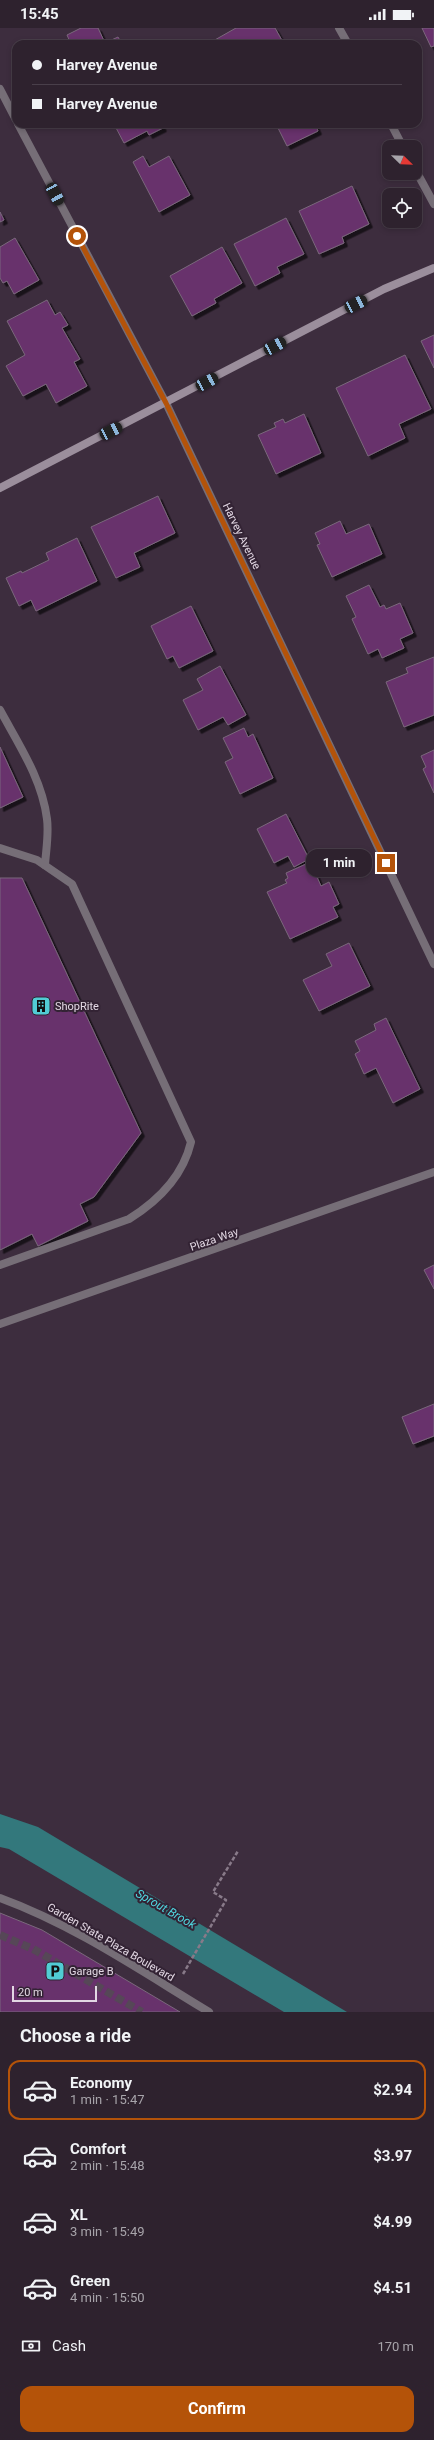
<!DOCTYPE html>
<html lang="en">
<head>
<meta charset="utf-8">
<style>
	:root { --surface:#2e222e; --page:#3a2f3a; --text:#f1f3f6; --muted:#a7a4aa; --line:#493f4a; --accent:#b45309 }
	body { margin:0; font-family:Roboto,sans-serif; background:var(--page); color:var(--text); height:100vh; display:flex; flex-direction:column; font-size:15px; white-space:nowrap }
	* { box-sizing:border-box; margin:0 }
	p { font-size:13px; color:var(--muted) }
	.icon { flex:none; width:22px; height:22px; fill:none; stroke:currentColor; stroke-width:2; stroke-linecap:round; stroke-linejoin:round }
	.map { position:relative; height:1984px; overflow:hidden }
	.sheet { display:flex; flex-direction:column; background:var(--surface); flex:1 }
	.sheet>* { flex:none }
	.hud { position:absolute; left:12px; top:12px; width:410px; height:88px; border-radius:12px; box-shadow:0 2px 6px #0003,0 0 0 1px var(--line); display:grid; align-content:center; height:88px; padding:0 20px; background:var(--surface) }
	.needle { width:26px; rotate:113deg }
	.tools { position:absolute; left:382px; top:112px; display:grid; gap:8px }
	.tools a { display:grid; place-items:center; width:40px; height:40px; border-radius:8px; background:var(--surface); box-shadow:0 2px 6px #0003,0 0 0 1px var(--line); font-size:20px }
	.scale { position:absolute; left:12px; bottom:10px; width:85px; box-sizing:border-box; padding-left:4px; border:2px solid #e3d8e4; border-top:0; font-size:11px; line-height:14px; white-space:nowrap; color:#e3d8e4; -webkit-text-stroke:3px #332334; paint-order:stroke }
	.end { position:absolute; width:18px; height:18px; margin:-9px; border:5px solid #b45309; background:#fff; box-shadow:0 0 0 2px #fff }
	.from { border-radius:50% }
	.bubble { position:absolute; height:28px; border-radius:12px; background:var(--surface); box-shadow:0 2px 6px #0003,0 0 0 1px var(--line); font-size:13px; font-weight:700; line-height:28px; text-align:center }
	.car { position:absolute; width:12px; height:24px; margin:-12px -6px; border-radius:5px; box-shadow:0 0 3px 1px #0007; background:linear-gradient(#222 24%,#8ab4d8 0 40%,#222 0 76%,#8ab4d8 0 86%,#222 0) }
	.hud b { display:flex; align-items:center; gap:14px; height:38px; font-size:15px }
	.hud b+b { border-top:1px solid var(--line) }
	.hud i { width:10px; height:10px; background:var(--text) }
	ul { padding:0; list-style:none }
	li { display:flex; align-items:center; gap:12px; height:60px; margin:0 8px 6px; padding:0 12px; border:2px solid transparent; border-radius:12px }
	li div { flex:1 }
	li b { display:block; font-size:15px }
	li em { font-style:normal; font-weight:700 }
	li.active { border-color:var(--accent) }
	li>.icon { width:36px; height:36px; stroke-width:1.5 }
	h2 { padding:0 20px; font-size:18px; line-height:48px }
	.pay { display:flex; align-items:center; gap:10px; height:44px; padding:0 20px; font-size:15px }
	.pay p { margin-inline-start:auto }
	.cta { display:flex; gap:8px; margin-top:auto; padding:8px 20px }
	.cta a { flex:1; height:46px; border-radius:12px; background:var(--accent); color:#fff; font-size:16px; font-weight:700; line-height:46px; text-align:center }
	.status { display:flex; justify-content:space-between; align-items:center; height:28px; padding:0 20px; background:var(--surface); direction:ltr }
	.status svg { height:11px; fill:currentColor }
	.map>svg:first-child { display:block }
	.water { fill:#33787c }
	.building { fill:#67306c; stroke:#7b687c; filter:url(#shadow) }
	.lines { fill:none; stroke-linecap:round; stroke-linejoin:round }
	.tertiary-tunnel { stroke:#564757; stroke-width:8; stroke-dasharray:8 4; stroke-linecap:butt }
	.path { stroke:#887a89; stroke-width:2.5; stroke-dasharray:4 2; stroke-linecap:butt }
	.service { stroke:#766e77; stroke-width:8 }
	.minor { stroke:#766e77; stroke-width:8 }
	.tertiary { stroke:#766e77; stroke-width:8 }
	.secondary { stroke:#9b8e9c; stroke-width:8 }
	.route { stroke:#b45309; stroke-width:5 }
	.labels { text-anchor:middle; stroke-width:4; stroke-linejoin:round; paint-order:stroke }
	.street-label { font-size:11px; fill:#e3d8e4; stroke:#332334 }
	.poi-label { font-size:11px; fill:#e3d8e4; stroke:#332334; text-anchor:start }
	.water-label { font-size:12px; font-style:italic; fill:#4fd7df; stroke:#332334 }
</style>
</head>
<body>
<div class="status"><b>15:45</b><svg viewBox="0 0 49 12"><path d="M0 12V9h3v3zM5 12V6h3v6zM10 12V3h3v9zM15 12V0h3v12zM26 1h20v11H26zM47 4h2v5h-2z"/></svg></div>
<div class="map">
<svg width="434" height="1984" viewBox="0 0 434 1984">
	<defs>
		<filter id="shadow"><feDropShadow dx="3.5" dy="3.5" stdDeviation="0" flood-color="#0009"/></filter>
	</defs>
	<rect width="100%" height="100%" fill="#3d2d3e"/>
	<polygon class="water" points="0,1786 38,1799 347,1984 284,1984 9,1821 0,1819"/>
	<g class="building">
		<polygon points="81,0 98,0 105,15 118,9 122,16 71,16 67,7"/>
		<polygon points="236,0 275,0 284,16 215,16 213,13"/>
		<polygon points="422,0 434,0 434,18 431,19"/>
		<polygon points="114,96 161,96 163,100 149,107 147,103 124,115"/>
		<polygon points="276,96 315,96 318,103 287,118"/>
		<polygon points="143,128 149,139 169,128 190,167 159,184 133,134"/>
		<polygon points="352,158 369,196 342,209 344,215 319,226 299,183"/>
		<polygon points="0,184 4,192 0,194"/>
		<polygon points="286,190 304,226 277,239 280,245 255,258 234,216"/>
		<polygon points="15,210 39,252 14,266 7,253 3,255 0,250 0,219"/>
		<polygon points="222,219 242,255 214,271 216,275 192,288 170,248"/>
		<polygon points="47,272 55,287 60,284 68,297 62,300 80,331 74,334 87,358 56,375 46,356 23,368 6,338 25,327 7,293"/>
		<polygon points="434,307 434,340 421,313"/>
		<polygon points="405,327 431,381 399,396 405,410 368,428 336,360"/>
		<polygon points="304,386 321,425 276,446 258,407 276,399 274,395 283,391 285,395"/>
		<polygon points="158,468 175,505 134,525 140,539 116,550 91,499"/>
		<polygon points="340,493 346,506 369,496 382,526 332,549 317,517 320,516 315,505"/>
		<polygon points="77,510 97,553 36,583 31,572 19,578 6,550 21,543 22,545 49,532 46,525"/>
		<polygon points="369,557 380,579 384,577 386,581 400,575 413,605 400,611 404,620 382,630 378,621 368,626 352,591 356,589 346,568"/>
		<polygon points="191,578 213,623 179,640 173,628 167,631 151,598"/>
		<polygon points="434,629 434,687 404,699 386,654 408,645 406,640"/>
		<polygon points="220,638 246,687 228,697 223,689 198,702 183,672 203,662 197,651"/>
		<polygon points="244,700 248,709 253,706 273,750 240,766 225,734 233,730 223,710"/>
		<polygon points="0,719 23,769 0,780"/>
		<polygon points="434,722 434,765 423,741 426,739 421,728"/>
		<polygon points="286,786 309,831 294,839 288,828 274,835 257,801"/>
		<polygon points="306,836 309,841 313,840 321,858 329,854 339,876 333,879 338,889 290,911 267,864 287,855 285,852 288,850 286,845"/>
		<polygon points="0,850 22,850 141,1105 94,1169 80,1176 88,1193 38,1218 32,1206 0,1222"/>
		<polygon points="349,915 370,958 319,983 303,952 332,938 326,926"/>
		<polygon points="386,990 420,1061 393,1075 376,1040 364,1046 355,1026 360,1023 355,1013 376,1002 374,996"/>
		<polygon points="434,1237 434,1261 424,1242"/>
		<polygon points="434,1376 434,1408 413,1416 402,1389"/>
		<polygon points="0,1885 42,1902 180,1984 0,1984"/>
	</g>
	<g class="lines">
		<polyline class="tertiary-tunnel" points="0,1907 33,1921 142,1984"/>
		<polyline class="path" points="183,1946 226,1872 213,1864 238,1823"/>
		<g class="service">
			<path d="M0,682C19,717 42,751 47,791C49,806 46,822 45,837"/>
			<path d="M0,820L37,832L72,856L191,1114C183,1148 158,1173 129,1191L0,1237"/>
		</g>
		<g class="minor">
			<polyline points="339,0 348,16"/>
			<polyline points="0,61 16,92"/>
			<polyline points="18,96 166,375 434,936"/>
			<polyline points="391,96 403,119"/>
			<polyline points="415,141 434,176"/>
			<polyline points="0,1296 434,1144"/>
		</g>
		<path class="tertiary" d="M0,1870C74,1897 141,1943 209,1984"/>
		<polyline class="secondary" points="0,460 384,261 434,240"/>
	</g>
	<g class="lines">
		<polyline class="route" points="77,208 166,375 386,835"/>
	</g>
	<defs>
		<symbol id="building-square" viewBox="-11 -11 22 22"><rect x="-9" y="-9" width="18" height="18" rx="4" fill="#51ccd4" stroke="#332334"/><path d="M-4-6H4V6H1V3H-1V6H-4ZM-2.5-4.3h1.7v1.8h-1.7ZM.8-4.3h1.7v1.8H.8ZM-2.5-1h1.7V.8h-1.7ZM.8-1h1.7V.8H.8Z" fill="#111"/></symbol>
		<symbol id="parking-square" viewBox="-11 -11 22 22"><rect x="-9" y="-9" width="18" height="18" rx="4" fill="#51ccd4" stroke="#332334"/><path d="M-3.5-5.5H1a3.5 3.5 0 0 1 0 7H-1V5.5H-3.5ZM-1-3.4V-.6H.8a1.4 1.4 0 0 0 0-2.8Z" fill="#111"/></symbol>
	</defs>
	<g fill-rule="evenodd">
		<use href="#building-square" x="30" y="967" width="22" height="22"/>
		<use href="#parking-square" x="44" y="1932" width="22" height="22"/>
	</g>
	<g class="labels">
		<g class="street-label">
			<text transform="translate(242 508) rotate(64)" y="4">Harvey Avenue</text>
			<text transform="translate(214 1211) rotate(-19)" y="4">Plaza Way</text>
			<text transform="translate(111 1914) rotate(30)" y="4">Garden State Plaza Boulevard</text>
		</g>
		<g class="poi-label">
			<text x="55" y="982">ShopRite</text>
			<text x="69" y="1947">Garage B</text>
		</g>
		<g class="water-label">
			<text transform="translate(166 1881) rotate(30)" y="4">Sprout Brook</text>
		</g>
	</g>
</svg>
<div class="tools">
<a><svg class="needle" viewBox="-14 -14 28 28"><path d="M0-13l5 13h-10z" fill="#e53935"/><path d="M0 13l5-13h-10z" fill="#a7a4aa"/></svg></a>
<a><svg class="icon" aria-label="locate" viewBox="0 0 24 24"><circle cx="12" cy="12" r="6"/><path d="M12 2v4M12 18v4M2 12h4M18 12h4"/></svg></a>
</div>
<div class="scale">20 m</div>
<i class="end from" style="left:77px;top:208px"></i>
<i class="end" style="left:386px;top:835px"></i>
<div class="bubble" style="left:306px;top:821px;width:66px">1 min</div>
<i class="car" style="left:55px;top:166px;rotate:152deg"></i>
<i class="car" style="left:356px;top:276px;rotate:63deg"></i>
<i class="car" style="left:275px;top:318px;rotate:62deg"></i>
<i class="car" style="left:207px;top:354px;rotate:62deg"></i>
<i class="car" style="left:111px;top:403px;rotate:63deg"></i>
<div class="hud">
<b><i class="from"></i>Harvey Avenue</b>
<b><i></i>Harvey Avenue</b>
</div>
</div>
<section class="sheet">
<h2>Choose a ride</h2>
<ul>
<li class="active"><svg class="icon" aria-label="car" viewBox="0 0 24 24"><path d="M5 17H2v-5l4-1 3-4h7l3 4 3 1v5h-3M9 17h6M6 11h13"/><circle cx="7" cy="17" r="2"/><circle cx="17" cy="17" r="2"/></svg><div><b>Economy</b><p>1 min · 15:47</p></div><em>$2.94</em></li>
<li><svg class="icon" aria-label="car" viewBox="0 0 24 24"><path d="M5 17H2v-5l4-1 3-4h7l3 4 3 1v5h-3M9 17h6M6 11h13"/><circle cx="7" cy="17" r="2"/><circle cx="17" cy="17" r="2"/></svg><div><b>Comfort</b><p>2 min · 15:48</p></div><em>$3.97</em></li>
<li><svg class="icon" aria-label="car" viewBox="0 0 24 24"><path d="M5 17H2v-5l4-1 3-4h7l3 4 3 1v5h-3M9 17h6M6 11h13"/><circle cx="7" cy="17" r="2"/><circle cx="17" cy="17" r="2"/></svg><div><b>XL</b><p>3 min · 15:49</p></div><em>$4.99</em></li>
<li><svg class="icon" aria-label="car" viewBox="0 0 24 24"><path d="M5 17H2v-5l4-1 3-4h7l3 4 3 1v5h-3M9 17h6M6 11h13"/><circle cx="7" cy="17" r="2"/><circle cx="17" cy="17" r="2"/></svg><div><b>Green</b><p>4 min · 15:50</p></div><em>$4.51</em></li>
</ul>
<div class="pay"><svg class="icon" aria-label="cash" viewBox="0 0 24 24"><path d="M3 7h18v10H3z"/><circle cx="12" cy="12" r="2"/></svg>Cash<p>170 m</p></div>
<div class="cta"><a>Confirm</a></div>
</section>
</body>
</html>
